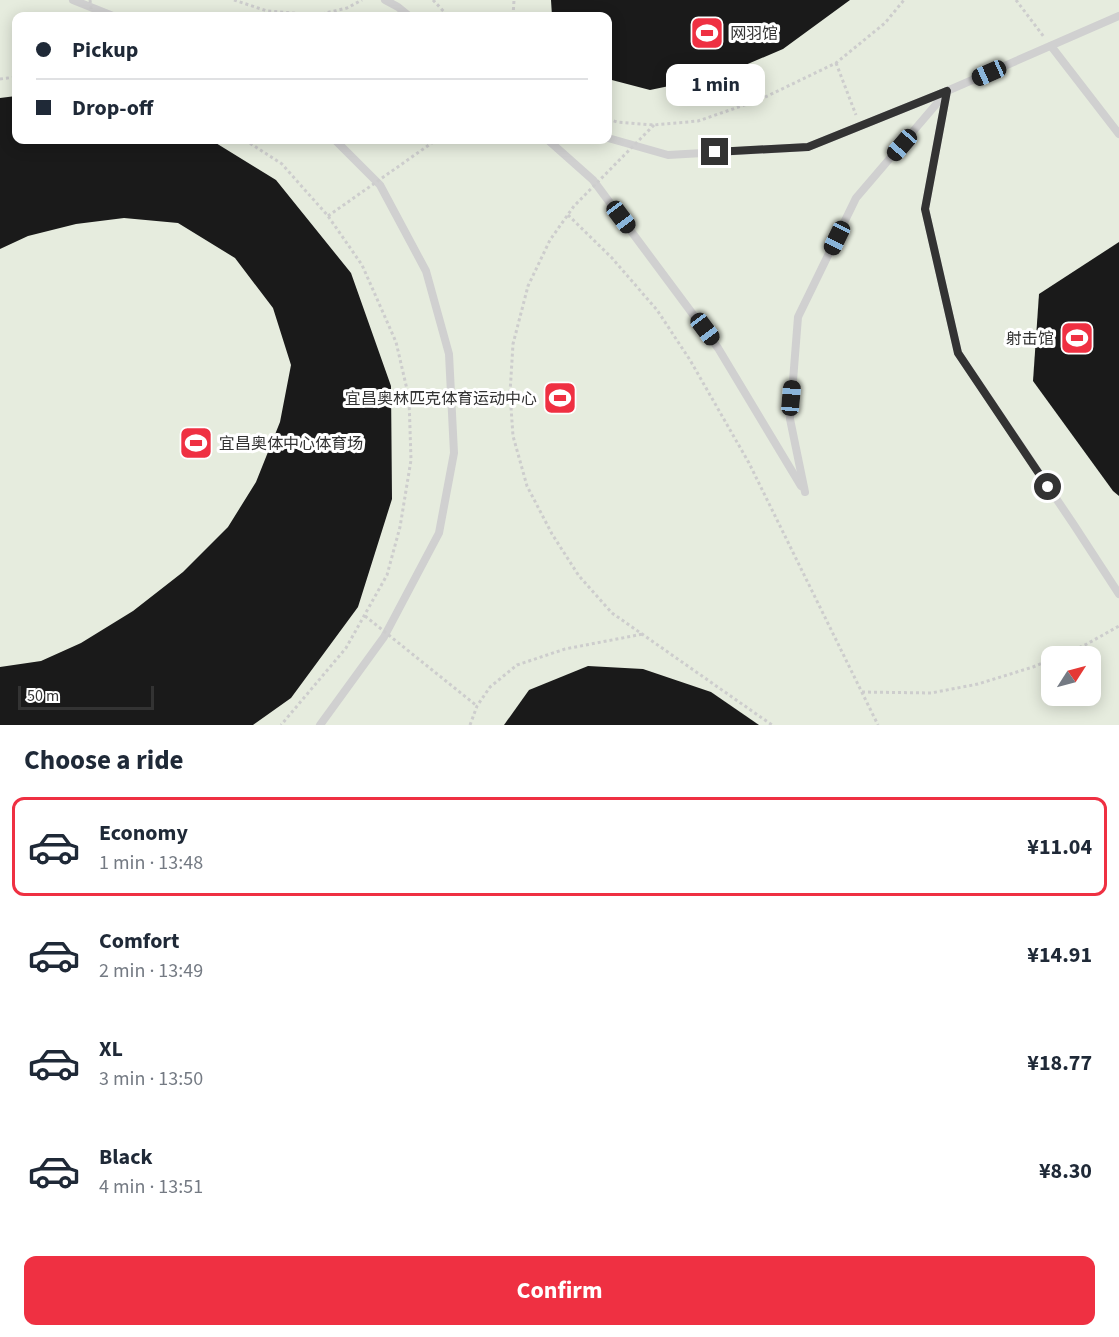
<!DOCTYPE html>
<html lang="en">
<head>
<meta charset="utf-8">
<style>
	:root { --surface:#fff; --page:#f2f2f3; --text:#1f2937; --muted:#747a83; --line:#e0e1e3; --accent:#ef3042 }
	body { margin:0; font-family:"Source Sans 3","Noto Sans SC",sans-serif; background:var(--page); color:var(--text); height:100vh; display:flex; flex-direction:column; font-size:22px; white-space:nowrap }
	* { box-sizing:border-box; margin:0 }
	p { font-size:20px; color:var(--muted) }
	.icon { flex:none; width:33px; height:33px; fill:none; stroke:currentColor; stroke-width:2; stroke-linecap:round; stroke-linejoin:round }
	.map { position:relative; height:725px; overflow:hidden }
	.panel { display:flex; flex-direction:column; background:var(--surface); flex:1 }
	.panel>* { flex:none }
	.hud { position:absolute; left:12px; top:12px; width:600px; height:132px; border-radius:12px; box-shadow:0 3px 15px #0003; display:grid; align-content:center; height:132px; padding:0 24px; background:var(--surface) }
	.needle { width:39px; rotate:54deg }
	.fabs { position:absolute; left:1041px; top:646px; display:grid; gap:12px }
	.fabs a { display:grid; place-items:center; width:60px; height:60px; border-radius:12px; background:var(--surface); box-shadow:0 3px 15px #0003; font-size:30px }
	.scale { position:absolute; left:18px; bottom:15px; width:136px; box-sizing:border-box; padding-left:6px; border:3px solid #333; border-top:0; font-size:16px; line-height:21px; white-space:nowrap; color:#333; -webkit-text-stroke:4px #fff; paint-order:stroke }
	.end { position:absolute; width:27px; height:27px; margin:-14px; border:8px solid #333; background:#fff; box-shadow:0 0 0 3px #fff }
	.from { border-radius:50% }
	.bubble { position:absolute; height:42px; border-radius:12px; background:var(--surface); box-shadow:0 3px 15px #0003; font-size:20px; font-weight:700; line-height:42px; text-align:center }
	.car { position:absolute; width:18px; height:36px; margin:-18px -9px; border-radius:8px; box-shadow:0 0 4px 2px #0007; background:linear-gradient(#222 24%,#8ab4d8 0 40%,#222 0 76%,#8ab4d8 0 86%,#222 0) }
	.hud b { display:flex; align-items:center; gap:21px; height:57px; font-size:22px }
	.hud b+b { border-top:2px solid var(--line) }
	.hud i { width:15px; height:15px; background:var(--text) }
	ul { padding:0; list-style:none }
	li { display:flex; align-items:center; gap:18px; height:99px; margin:0 12px 9px; padding:0 12px; border:3px solid transparent; border-radius:12px }
	li div { flex:1 }
	li b { display:block; font-size:22px }
	li em { font-style:normal; font-weight:700 }
	li.on { border-color:var(--accent) }
	li>.icon { width:54px; height:54px; stroke-width:1.5 }
	h2 { padding:0 24px; font-size:27px; line-height:72px }
	.cta { display:flex; gap:12px; margin-top:auto; padding:12px 24px }
	.cta a { flex:1; height:69px; border-radius:12px; background:var(--accent); color:#fff; font-size:24px; font-weight:700; line-height:69px; text-align:center }
	.map>svg:first-child { display:block }
	.green { fill:#e6ecde; fill-rule:evenodd }
	.building { fill:#1a1a1a }
	.lines { fill:none; stroke-linecap:round; stroke-linejoin:round }
	.path { stroke:#cdcdcd; stroke-width:3; stroke-dasharray:3 3; stroke-linecap:butt }
	.lane { stroke:#d0d0d0; stroke-width:8 }
	.path-bridge { stroke:#cdcdcd; stroke-width:3; stroke-dasharray:3 3; stroke-linecap:butt }
	.route { stroke:#333; stroke-width:8 }
	.labels { text-anchor:middle; stroke-width:6; stroke-linejoin:round; paint-order:stroke }
	.poi-label { font-size:16px; fill:#333; stroke:#fff; text-anchor:start }
</style>
</head>
<body>
<div class="map">
<svg width="1119" height="725" viewBox="0 0 1119 725">
	<rect width="100%" height="100%" fill="#fff"/>
	<path class="green" d="M0,0H1119V725H0ZM16,16H608V140H16ZM1052,657H1090V696H1052Z"/>
	<g class="building">
		<polygon points="551,0 850,0 783,49 722,75 650,90 608,79 608,16 552,16"/>
		<polygon points="16,96 16,140 211,140 276,180 351,273 391,386 392,499 358,607 291,698 253,725 0,725 0,667 41,661 81,643 133,611 183,572 228,527 256,482 280,422 291,365 273,308 235,258 178,223 124,218 76,224 28,236 0,249 0,98"/>
		<polygon points="1119,242 1119,496 1113,491 1033,381 1039,294"/>
		<polygon points="588,666 643,669 711,692 759,725 504,725 529,690"/>
	</g>
	<g class="lines">
		<g class="path">
			<polyline points="234,0 267,11 317,15 347,8 362,0"/>
			<polyline points="433,0 448,16"/>
			<polyline points="1016,0 1044,37"/>
			<polyline points="513,16 514,0"/>
			<polyline points="836,63 856,115"/>
			<polyline points="0,79 16,77"/>
			<polyline points="608,119 617,122 654,125 698,121 759,100 836,63 885,23 904,0"/>
			<polyline points="245,140 282,164 328,216 362,265 396,342 409,398 411,460 400,527 387,575 346,648 281,725"/>
			<polyline points="568,215 612,258 657,310 690,360 749,463 878,725"/>
			<polyline points="1057,657 1085,645 1119,626"/>
			<polyline points="862,692 931,693 978,684 1033,667 1052,659"/>
			<polyline points="470,725 477,706 490,687 517,665 565,649 643,634"/>
		</g>
		<g class="lane">
			<polyline points="73,0 113,16"/>
			<polyline points="385,0 398,7 409,16"/>
			<polyline points="1051,46 1119,134"/>
			<polyline points="947,91 925,209 958,353 1074,525 1119,594"/>
			<polyline points="608,138 668,155 808,147 947,91 1119,16"/>
			<polyline points="548,140 593,180 718,348 801,486"/>
			<polyline points="805,492 790,419 798,317 856,198 945,94"/>
			<polyline points="320,725 384,637 439,533 454,453 449,354 426,271 380,185 335,140"/>
		</g>
		<g class="path-bridge">
			<polyline points="90,0 92,16"/>
			<polyline points="654,125 574,206 550,240 528,286 513,344 510,393 513,436 527,486 552,534 579,576 612,613 772,725"/>
			<polyline points="328,216 436,140"/>
			<polyline points="409,398 511,403"/>
			<polyline points="365,616 477,706"/>
		</g>
	</g>
	<g class="lines">
		<polyline class="route" points="715,152 808,147 947,91 925,209 958,353 1048,487"/>
	</g>
	<defs>
		<symbol id="stadium-square" viewBox="-11 -11 22 22"><rect x="-9" y="-9" width="18" height="18" rx="4" fill="#ef3042" stroke="#fff"/><path d="M0-5a6.5 5 0 1 0 0 10a6.5 5 0 1 0 0-10ZM-3.5-1.8h7v3.6h-7Z" fill="#fff"/></symbol>
	</defs>
	<g fill-rule="evenodd">
		<use href="#stadium-square" x="688" y="14" width="38" height="38"/>
		<use href="#stadium-square" x="1058" y="319" width="38" height="38"/>
		<use href="#stadium-square" x="541" y="379" width="38" height="38"/>
		<use href="#stadium-square" x="177" y="424" width="38" height="38"/>
	</g>
	<g class="labels">
		<g class="poi-label">
			<text x="730" y="39">网羽馆</text>
			<text x="1054" y="344" text-anchor="end">射击馆</text>
			<text x="537" y="404" text-anchor="end">宜昌奥林匹克体育运动中心</text>
			<text x="219" y="449">宜昌奥体中心体育场</text>
		</g>
	</g>
</svg>
<div class="fabs">
<a><svg class="needle" viewBox="-14 -14 28 28"><path d="M0-13l5 13h-10z" fill="#e53935"/><path d="M0 13l5-13h-10z" fill="#747a83"/></svg></a>
</div>
<div class="scale">50 m</div>
<i class="end from" style="left:1048px;top:487px"></i>
<i class="end" style="left:715px;top:152px"></i>
<div class="bubble" style="left:666px;top:64px;width:99px">1 min</div>
<i class="car" style="left:989px;top:73px;rotate:246deg"></i>
<i class="car" style="left:902px;top:145px;rotate:221deg"></i>
<i class="car" style="left:621px;top:217px;rotate:143deg"></i>
<i class="car" style="left:837px;top:238px;rotate:206deg"></i>
<i class="car" style="left:705px;top:329px;rotate:143deg"></i>
<i class="car" style="left:791px;top:398px;rotate:5deg"></i>
<div class="hud">
<b><i class="from"></i>Pickup</b>
<b><i></i>Drop-off</b>
</div>
</div>
<section class="panel">
<h2>Choose a ride</h2>
<ul>
<li class="on"><svg class="icon" aria-label="car" viewBox="0 0 24 24"><path d="M5 17H2v-5l4-1 3-4h7l3 4 3 1v5h-3M9 17h6M6 11h13"/><circle cx="7" cy="17" r="2"/><circle cx="17" cy="17" r="2"/></svg><div><b>Economy</b><p>1 min · 13:48</p></div><em>¥11.04</em></li>
<li><svg class="icon" aria-label="car" viewBox="0 0 24 24"><path d="M5 17H2v-5l4-1 3-4h7l3 4 3 1v5h-3M9 17h6M6 11h13"/><circle cx="7" cy="17" r="2"/><circle cx="17" cy="17" r="2"/></svg><div><b>Comfort</b><p>2 min · 13:49</p></div><em>¥14.91</em></li>
<li><svg class="icon" aria-label="car" viewBox="0 0 24 24"><path d="M5 17H2v-5l4-1 3-4h7l3 4 3 1v5h-3M9 17h6M6 11h13"/><circle cx="7" cy="17" r="2"/><circle cx="17" cy="17" r="2"/></svg><div><b>XL</b><p>3 min · 13:50</p></div><em>¥18.77</em></li>
<li><svg class="icon" aria-label="car" viewBox="0 0 24 24"><path d="M5 17H2v-5l4-1 3-4h7l3 4 3 1v5h-3M9 17h6M6 11h13"/><circle cx="7" cy="17" r="2"/><circle cx="17" cy="17" r="2"/></svg><div><b>Black</b><p>4 min · 13:51</p></div><em>¥8.30</em></li>
</ul>
<div class="cta"><a>Confirm</a></div>
</section>
</body>
</html>
